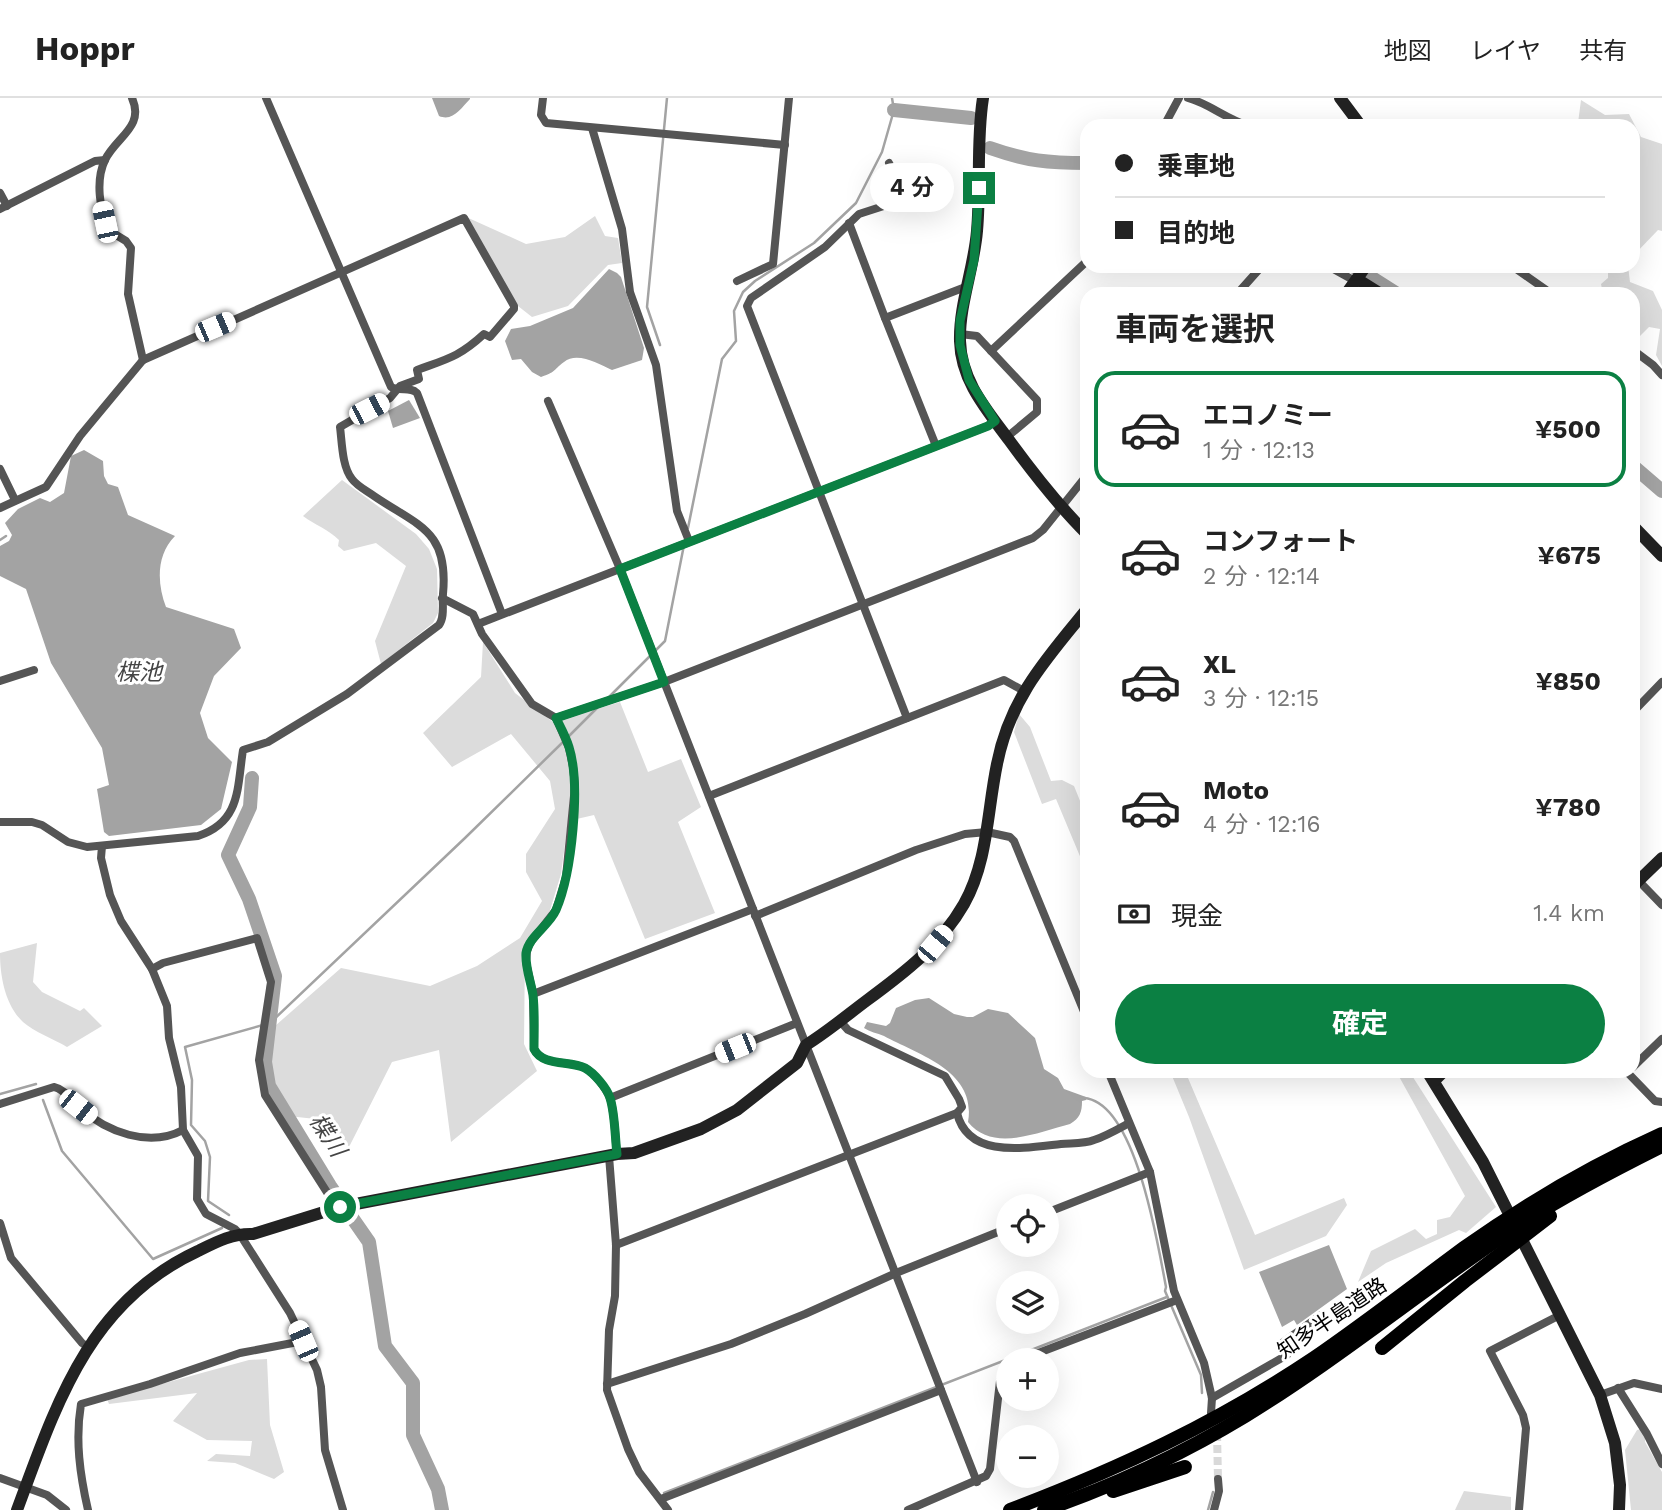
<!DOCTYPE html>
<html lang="ja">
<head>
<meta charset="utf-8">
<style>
	:root { --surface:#fff; --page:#f6f6f6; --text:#222; --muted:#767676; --line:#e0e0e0; --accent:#0b8043 }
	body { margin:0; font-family:"Work Sans","Noto Sans JP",sans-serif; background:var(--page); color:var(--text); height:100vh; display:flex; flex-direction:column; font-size:26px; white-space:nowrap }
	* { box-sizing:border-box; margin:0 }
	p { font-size:23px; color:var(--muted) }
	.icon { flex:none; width:38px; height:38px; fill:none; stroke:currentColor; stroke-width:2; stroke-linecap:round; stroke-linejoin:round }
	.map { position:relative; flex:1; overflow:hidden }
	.drawer { position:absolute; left:1080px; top:189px; width:560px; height:791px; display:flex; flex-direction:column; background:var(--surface); border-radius:21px; box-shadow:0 7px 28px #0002 }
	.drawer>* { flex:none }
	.banner { position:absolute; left:1080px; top:21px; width:560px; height:154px; border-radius:21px; box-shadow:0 7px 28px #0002; display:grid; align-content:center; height:154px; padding:0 35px; background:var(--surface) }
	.fabs { position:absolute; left:996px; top:1096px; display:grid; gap:14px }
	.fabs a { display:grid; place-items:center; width:63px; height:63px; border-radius:50%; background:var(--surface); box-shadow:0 7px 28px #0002; font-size:35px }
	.end { position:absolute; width:32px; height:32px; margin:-16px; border:9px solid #0b8043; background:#fff; box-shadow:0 0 0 4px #fff }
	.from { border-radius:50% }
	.bubble { position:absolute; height:49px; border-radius:24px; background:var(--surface); box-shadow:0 7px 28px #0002; font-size:23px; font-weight:700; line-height:49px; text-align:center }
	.car { position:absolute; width:21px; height:42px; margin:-21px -10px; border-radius:9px; box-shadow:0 0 5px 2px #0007; background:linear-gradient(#fff 24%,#345 0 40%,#fff 0 76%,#345 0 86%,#fff 0) }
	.banner b { display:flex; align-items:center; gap:24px; height:66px; font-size:26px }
	.banner b+b { border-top:2px solid var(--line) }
	.banner i { width:18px; height:18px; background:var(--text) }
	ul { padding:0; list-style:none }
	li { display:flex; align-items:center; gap:21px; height:116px; margin:0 14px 10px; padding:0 21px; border:4px solid transparent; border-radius:21px }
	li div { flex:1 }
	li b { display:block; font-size:26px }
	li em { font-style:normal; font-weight:700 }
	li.selected { border-color:var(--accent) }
	li>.icon { width:63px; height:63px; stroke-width:1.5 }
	h2 { padding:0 35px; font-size:32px; line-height:84px }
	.pay { display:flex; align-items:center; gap:18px; height:77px; padding:0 35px; font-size:26px }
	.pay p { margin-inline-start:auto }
	.button { display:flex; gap:14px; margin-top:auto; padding:14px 35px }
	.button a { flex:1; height:80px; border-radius:42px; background:var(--accent); color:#fff; font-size:28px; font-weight:700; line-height:80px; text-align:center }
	header { display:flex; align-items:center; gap:42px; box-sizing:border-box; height:98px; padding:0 35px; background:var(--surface); border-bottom:2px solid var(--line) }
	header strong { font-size:33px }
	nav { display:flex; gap:38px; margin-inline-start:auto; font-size:24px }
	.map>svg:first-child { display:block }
	.green { fill:#dcdcdc }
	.water { fill:#a3a3a3 }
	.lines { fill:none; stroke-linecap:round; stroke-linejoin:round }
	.stream { stroke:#a3a3a3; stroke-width:2.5 }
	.river { stroke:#a3a3a3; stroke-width:14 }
	.street-tunnel { stroke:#d9d9d9; stroke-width:8; stroke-dasharray:8 4; stroke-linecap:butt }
	.street { stroke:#555; stroke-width:8 }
	.secondary { stroke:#222; stroke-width:12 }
	.highway { stroke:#000; stroke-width:14 }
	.route { stroke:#0b8043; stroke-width:9 }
	.labels { text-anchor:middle; stroke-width:6; stroke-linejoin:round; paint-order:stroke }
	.street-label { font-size:21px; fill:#000; stroke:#fff }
	.water-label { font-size:23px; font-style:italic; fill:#444; stroke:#fff }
</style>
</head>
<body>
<header>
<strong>Hoppr</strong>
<nav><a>地図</a><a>レイヤ</a><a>共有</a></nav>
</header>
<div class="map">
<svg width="1662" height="1412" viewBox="0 0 1662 1412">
	<rect width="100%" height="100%" fill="#fff"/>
	<g class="green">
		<polygon points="1581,2 1605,17 1629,16 1641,39 1662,46 1662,133 1658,132 1633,158 1633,28 1574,28 1578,25"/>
		<polygon points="464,118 526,146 565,139 595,118 605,138 618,140 622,165 608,167 568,208 532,219 518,208"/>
		<polygon points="1608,168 1628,168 1630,184 1653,193 1662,212 1662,268 1656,257 1660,231 1649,229 1633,245 1633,196 1603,196 1601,186 1608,180"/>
		<path d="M342,382L416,436L429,451L437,471L438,515L433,525L381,566L375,543L406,468L376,445L344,453L338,448L339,442C328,431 315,427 303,418Z"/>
		<polygon points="483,544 515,595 553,624 620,604 648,674 681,661 701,709 678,724 715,815 645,841 594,717 568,723 561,776 548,819 525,849 524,946 537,973 451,1044 439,952 392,964 349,1049 325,1022 288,1018 273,990 271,966 275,928 341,870 430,888 477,868 520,840 542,803 526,774 526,756 555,711 550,683 511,636 452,669 423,635 481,579"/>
		<polygon points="1019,616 1030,629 1051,683 1062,682 1074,688 1087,720 1087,775 1056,701 1042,706 1014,634"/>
		<path d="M37,845L33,884L42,894L80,913L84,910L102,928L67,949C54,941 34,934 23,924C5,907 0,878 0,855Z"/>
		<polygon points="1170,973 1185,973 1255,1137 1344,1100 1347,1107 1326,1138 1244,1172 1189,1019"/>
		<polygon points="1396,973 1409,973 1496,1109 1466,1135 1459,1132 1386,1165 1358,1184 1371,1153 1415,1131 1426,1141 1437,1136 1437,1122 1450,1119 1465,1098"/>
		<polygon points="267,1261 270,1327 284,1374 274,1381 235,1365 207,1363 216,1356 250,1358 252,1343 207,1342 173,1323 197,1295 109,1306 107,1301 249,1262"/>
		<polygon points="1641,1331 1645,1335 1645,1344 1662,1374 1662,1412 1631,1412 1625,1352 1637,1332"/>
		<polygon points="1464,1393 1511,1399 1511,1412 1455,1412"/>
	</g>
	<g class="water">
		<path d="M432,0H470V1C461,10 453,24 439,18Z"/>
		<path d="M609,171L617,175L621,179L644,250L642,262L612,272C599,266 577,253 564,264C552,273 556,274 541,279L532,274L521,261L512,262L505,243L511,231L530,228L573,210Z"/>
		<polygon points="409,302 420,320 393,330 388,313"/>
		<path d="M84,352L103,363L104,378L108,386L118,389L128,417L175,438C156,457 157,486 166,509L234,531L241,550L214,578L200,615L208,640L232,664L221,711L201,727L109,738L104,734L97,691L109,687L102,650L51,565L26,491L0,478V448L9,443L12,437L5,425L18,411L40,400L50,404L64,395L71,358Z"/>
		<path d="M929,900L954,916L967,919H973L988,911L1008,915L1035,940L1044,971L1058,980L1064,991L1086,999V1002L1082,1003C1082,1014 1080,1020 1070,1026C1038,1034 993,1055 968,1024C977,973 919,957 884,938C877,935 870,934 864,930L867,924L886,928L890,925L896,910L915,902Z"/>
		<polygon points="1329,1147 1347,1191 1297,1227 1294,1222 1282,1229 1259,1174"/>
	</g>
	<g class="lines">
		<g class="stream">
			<polyline points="660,247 647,209 667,0"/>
			<polyline points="688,430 722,261 736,243 734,213 743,194 755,183 814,145 856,105 882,54 894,12 892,0"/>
			<polyline points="0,442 6,438"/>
			<polyline points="655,553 665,543 684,447"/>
			<polyline points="608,600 650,558"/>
			<polyline points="568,639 598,609"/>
			<polyline points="0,996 36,986"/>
			<path d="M1084,1000C1136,1004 1158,1148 1166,1189L1165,1193L1201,1277L1202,1295"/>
			<polyline points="43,1002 62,1053 153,1161 222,1130"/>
			<polyline points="229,1117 208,1103 210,1059 205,1043 191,1027 192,982 185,949 270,925 465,740 563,644"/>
			<polyline points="664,1395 1167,1199"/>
			<polyline points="1208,1412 1213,1394"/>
		</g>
		<g class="river">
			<polyline points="894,12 971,20"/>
			<path d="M990,50C1027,63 1048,65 1087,65"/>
			<polyline points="1353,168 1397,196"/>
			<polyline points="1633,368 1662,393"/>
			<polyline points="252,680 250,709 228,757 249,801 275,878 265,964 269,988 330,1088 369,1144 385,1248 413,1285 413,1337 438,1391 442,1412"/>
		</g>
		<polyline class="street-tunnel" points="1217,1335 1218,1381"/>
		<g class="street">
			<path d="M132,0C145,29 116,39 105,62C95,83 100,111 108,132L126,143L131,150L128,196L143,262"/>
			<path d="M266,0L391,289C400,294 410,288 417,295L502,516"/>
			<polyline points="543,0 541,17 546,25 785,47"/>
			<path d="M1188,0C1210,6 1226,21 1249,28"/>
			<polyline points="1164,28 1179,0"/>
			<polyline points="592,30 622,131 630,194 656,267 677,413 689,443"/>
			<polyline points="889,65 899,85 907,91 893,105 859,116 825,149 751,200 747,208 907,620"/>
			<polyline points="0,95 7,108"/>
			<polyline points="0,111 95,63 105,62"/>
			<polyline points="849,125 885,220"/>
			<polyline points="1328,168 1355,183"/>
			<polyline points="1512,168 1552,196"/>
			<polyline points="737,183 773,166 789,0"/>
			<polyline points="1237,196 1262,168"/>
			<polyline points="960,236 977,238 1037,302 1037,314 1007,339"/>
			<polyline points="1633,252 1653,267 1662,277"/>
			<polyline points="991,253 1087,163"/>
			<polyline points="548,303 620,471 977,1384"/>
			<polyline points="936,348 885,220 968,188"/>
			<polyline points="0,371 15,402"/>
			<path d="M0,410L46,389L80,338L143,262L464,120L514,208V211L490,239L484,236C459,259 447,261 417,272L419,281L400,288L390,300L340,329C342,344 342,369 352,381C357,388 367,393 374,398C418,428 449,432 443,496C442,506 445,519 439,527L347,596L268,644L243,652C237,690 241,724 198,738L87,749L68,744L42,727L32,724H0"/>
			<path d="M442,500L473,516L482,536L532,606L556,620L569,650L573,669L575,688L566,779L556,812L530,845L527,853L526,864L533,896L534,951C543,969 570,962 585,970C594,975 606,990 610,1000C615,1015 615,1040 617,1056"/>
			<polyline points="478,526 988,328 994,323"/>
			<polyline points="0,583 34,572"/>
			<polyline points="1633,614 1662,584"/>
			<polyline points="556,620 664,584 1033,440 1043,432 1087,377"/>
			<polyline points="709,698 1004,582 1024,593"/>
			<polyline points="102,748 101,760 110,797 121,823 152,871 167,908 169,940 181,989 183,1032 198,1058 197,1101 206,1116 235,1131 239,1135 290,1215 317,1272 321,1289 325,1352 343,1412"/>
			<polyline points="1633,777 1662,807"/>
			<polyline points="755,818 916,752 965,736 987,734 1010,739 1014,743 1087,921"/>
			<polyline points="152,871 163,865 257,840 271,884 259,962 265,997 337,1110"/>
			<polyline points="533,896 753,811"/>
			<path d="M840,923L848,932L945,978L959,1001L962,1009L957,1015C968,1061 1025,1050 1061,1046C1072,1045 1084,1046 1094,1042C1106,1038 1118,1031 1129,1025"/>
			<polyline points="1633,969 1662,941"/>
			<polyline points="1108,973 1150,1074 1174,1193 1204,1265 1212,1300 1211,1315"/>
			<polyline points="1626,973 1655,1003 1662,1004"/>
			<polyline points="610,1000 797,925"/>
			<path d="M0,1006L54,989C65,991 71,1003 80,1010C107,1034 149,1050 183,1032"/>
			<polyline points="609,1058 616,1147 615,1198 609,1232 607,1292 628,1351 639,1374 668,1412"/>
			<polyline points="1046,1115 1150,1074"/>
			<polyline points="0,1125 11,1160 82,1245 88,1249"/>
			<polyline points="616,1147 957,1015"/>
			<polyline points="1020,1262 1177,1202"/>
			<polyline points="607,1286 731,1246 805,1216 896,1175 1008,1130"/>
			<polyline points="1618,1290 1647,1336 1662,1366"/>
			<polyline points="1600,1297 1634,1285 1662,1291"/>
			<polyline points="1212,1300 1287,1257 1282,1245 1321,1217"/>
			<polyline points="0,1380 47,1397 66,1412"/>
			<polyline points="661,1401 941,1292"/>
			<path d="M88,1412C80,1377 75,1342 81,1306L150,1286L240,1255L303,1243"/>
			<polyline points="908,1412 986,1378 990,1371 1000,1283 1008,1268"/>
			<polyline points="1214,1412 1219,1393 1218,1381"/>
			<polyline points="1519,1412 1526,1330 1523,1317 1490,1253 1560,1217"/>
		</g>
		<g class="secondary">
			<path d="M983,0C976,44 981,89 977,133C974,170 959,207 960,243C961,283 987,312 1009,342C1033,375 1058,407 1087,436"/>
			<polyline points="1340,0 1361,28"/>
			<polyline points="1357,181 1381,196"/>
			<polyline points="1346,196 1366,168"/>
			<polyline points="1633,428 1662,458"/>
			<polyline points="1633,788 1662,760"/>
			<polyline points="1427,973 1483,1064 1600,1297 1615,1345 1620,1387 1619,1412"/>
			<polyline points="1434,983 1444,973"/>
			<path d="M17,1412C56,1307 88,1204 198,1153C216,1144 233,1135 253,1136L340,1109L617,1056L634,1055L701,1031L737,1012L797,965L806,947C827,934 846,918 866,903C904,875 940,848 964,806C988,763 987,714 997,666C1010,600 1046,561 1087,511"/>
		</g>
		<g class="highway">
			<polyline points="1382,1250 1465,1183 1550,1118"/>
			<polyline points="1113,1393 1185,1369"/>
			<path d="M1010,1412C1118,1371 1217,1325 1314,1260C1365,1225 1414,1187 1464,1150C1526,1106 1593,1067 1662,1036"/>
			<path d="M1044,1412C1114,1388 1182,1356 1245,1318C1343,1258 1431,1184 1527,1122C1571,1094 1616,1071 1662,1048"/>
		</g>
	</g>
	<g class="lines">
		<path class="route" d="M340,1109L617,1056C615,1040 615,1015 610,1000C607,990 594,975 585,970C570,962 543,969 534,951C534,933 535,915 533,897C531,884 525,869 526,855C529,838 549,828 556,812C572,775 581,687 569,649C566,639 561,630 556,620L664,584L620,471L988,328L995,323L969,282L960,247V223L974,162L979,90"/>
	</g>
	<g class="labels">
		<g class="street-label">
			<text transform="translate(1332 1220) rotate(-34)" y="7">知多半島道路</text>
		</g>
		<g class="water-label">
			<text x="139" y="582">楪池</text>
			<text transform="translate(328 1037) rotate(57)" y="8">楪川</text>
		</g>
	</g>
</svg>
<div class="fabs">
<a><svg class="icon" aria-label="locate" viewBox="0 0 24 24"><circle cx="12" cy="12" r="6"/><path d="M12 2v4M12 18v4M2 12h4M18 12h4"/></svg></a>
<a><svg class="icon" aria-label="layers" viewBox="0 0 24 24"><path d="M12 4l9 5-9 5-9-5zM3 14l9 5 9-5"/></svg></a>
<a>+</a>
<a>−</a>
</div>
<i class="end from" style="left:340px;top:1109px"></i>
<i class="end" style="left:979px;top:90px"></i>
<div class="bubble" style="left:870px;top:65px;width:84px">4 分</div>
<i class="car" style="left:105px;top:124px;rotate:348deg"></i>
<i class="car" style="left:215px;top:229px;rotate:67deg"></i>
<i class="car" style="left:369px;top:311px;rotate:63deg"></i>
<i class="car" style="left:935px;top:846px;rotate:40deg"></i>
<i class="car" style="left:735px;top:950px;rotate:248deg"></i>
<i class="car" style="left:78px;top:1009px;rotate:128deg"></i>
<i class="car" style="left:303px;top:1243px;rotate:337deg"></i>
<div class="banner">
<b><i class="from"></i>乗車地</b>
<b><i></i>目的地</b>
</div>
<section class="drawer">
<h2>車両を選択</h2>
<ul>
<li class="selected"><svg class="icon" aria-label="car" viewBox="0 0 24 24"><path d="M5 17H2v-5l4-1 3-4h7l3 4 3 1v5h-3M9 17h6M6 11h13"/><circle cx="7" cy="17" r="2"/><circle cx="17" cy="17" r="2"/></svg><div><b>エコノミー</b><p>1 分 · 12:13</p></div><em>¥500</em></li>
<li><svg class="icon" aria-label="car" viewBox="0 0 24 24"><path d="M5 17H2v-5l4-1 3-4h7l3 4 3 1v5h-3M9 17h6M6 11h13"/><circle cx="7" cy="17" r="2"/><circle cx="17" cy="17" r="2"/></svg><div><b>コンフォート</b><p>2 分 · 12:14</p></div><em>¥675</em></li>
<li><svg class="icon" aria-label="car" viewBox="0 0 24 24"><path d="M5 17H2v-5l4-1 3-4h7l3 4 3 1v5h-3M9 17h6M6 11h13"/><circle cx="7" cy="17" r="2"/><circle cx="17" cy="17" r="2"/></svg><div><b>XL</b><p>3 分 · 12:15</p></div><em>¥850</em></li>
<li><svg class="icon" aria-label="car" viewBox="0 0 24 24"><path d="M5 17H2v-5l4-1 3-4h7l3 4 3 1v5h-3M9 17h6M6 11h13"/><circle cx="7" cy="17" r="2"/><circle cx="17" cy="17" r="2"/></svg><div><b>Moto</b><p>4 分 · 12:16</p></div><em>¥780</em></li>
</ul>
<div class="pay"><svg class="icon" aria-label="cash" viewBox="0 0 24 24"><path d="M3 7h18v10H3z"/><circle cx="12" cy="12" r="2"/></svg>現金<p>1.4 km</p></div>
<div class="button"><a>確定</a></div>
</section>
</div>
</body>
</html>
